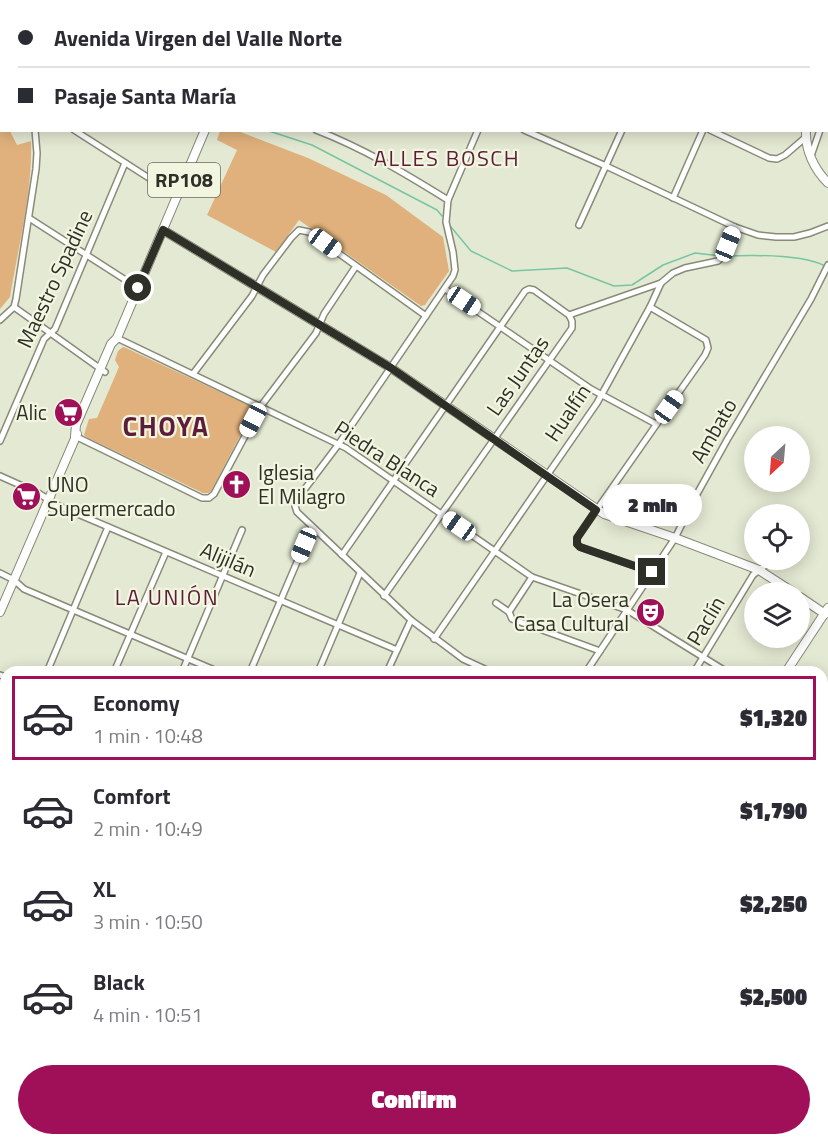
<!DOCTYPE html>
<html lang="en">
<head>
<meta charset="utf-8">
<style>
	:root { --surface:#fff; --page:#f7f7f7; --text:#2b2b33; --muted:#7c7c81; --line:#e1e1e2; --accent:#a01059 }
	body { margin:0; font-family:"Titillium Web",sans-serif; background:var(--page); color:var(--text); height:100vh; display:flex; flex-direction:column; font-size:22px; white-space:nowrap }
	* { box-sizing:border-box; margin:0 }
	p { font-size:20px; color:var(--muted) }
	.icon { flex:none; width:33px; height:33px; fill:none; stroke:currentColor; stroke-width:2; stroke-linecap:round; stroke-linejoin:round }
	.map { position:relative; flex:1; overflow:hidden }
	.drawer { position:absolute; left:0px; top:666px; width:828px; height:480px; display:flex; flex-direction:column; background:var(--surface); border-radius:18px 18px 0 0; box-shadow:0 3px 15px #0003 }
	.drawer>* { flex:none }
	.guide { position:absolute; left:0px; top:0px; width:828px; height:132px; box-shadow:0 3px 15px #0003; display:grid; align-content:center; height:132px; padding:0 18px; background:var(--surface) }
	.needle { width:39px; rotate:206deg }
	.controls { position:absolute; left:744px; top:426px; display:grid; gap:12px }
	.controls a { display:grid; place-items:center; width:66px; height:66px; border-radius:50%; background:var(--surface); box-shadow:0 3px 15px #0003; font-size:30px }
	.end { position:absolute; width:27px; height:27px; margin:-14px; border:8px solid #2e3028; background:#fff; box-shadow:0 0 0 3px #fff }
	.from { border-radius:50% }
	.bubble { position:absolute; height:42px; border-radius:21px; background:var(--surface); box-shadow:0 3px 15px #0003; font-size:20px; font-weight:800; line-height:42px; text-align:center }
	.car { position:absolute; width:18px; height:36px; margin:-18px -9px; border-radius:8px; box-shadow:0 0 4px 2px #0007; background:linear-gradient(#fff 24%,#345 0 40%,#fff 0 76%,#345 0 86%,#fff 0) }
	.guide b { display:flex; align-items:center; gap:21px; height:57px; font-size:22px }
	.guide b+b { border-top:2px solid var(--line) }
	.guide i { width:15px; height:15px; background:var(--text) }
	ul { padding:10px 0 0; list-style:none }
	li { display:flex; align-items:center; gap:18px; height:84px; margin:0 12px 9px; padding:0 6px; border:3px solid transparent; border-radius:0px }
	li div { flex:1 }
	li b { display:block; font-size:22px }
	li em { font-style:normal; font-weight:800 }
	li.selected { border-color:var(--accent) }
	li>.icon { width:54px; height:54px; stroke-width:1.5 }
	.action { display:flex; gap:12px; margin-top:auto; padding:12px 18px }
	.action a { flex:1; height:69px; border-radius:36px; background:var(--accent); color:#fff; font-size:24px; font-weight:800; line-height:69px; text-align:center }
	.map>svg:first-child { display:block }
	.green { fill:#e0b17c }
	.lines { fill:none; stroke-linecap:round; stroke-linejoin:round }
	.stream { stroke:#79c5a2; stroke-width:1.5 }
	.street-casing { stroke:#878b77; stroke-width:8 }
	.secondary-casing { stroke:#878b77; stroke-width:10 }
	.primary-casing { stroke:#878b77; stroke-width:10 }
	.street { stroke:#fff; stroke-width:5 }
	.secondary { stroke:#fff; stroke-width:8 }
	.primary { stroke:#fff; stroke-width:8 }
	.route { stroke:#2e3028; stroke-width:8 }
	.labels { text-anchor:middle; stroke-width:4.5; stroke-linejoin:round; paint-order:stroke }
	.shield { fill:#f2f6e0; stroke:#696b5f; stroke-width:1.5 }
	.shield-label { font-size:20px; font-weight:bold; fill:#2e3028 }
	.street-label { font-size:21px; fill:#2e3028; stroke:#f2f6e0 }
	.poi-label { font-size:21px; fill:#2e3028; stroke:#f2f6e0; text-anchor:end }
	.neighbourhood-label { font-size:22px; letter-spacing:1.5px; fill:#5d1c37; stroke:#f2f6e0 }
	.district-label { font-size:27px; font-weight:bold; letter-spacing:1.5px; fill:#5d1c37; stroke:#f2f6e0 }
</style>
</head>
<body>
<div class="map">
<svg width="828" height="1146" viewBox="0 0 828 1146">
	<rect width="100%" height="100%" fill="#e4e9d3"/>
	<g class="green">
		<path d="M0,110L1,113L2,130L10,131L17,145L31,141C33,190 18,248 10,297L0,309Z"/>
		<polygon points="220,131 238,131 308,158 386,195 443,237 449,271 425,305 421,306 299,220 276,252 207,215 237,150 217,140"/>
		<polygon points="123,347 126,348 250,406 253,409 252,413 211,491 208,493 203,493 88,438 84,435 89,419 97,418 119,367 115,360 118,351"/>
		<polygon points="828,830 828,902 822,896 822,838"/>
		<polygon points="0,881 6,883 2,930 0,930"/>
		<polygon points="828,998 828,1146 783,1146 785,1140 822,1140 822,1003"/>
		<polygon points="210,1140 673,1140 678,1146 208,1146"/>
	</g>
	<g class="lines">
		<g class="stream">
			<polyline points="266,130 312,145 437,210 442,216"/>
			<polyline points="451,227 471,251 512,271 567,268 614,286 632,285 663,265 695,253 721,256"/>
			<path d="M726,256C752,255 802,254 825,266"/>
			<polyline points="0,942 6,938"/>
			<polyline points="699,1140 702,1146"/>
		</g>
		<defs>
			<g id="street">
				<polyline points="5,0 6,2"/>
				<polyline points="143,0 143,2"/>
				<polyline points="163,0 164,2"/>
				<polyline points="232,0 235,2"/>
				<polyline points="425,0 428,2"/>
				<polyline points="610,0 613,2"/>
				<polyline points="400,2 400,0"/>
				<polyline points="536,2 537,0"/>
				<polyline points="679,2 680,0"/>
				<polyline points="826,56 828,57"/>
				<polyline points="826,113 828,109"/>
				<polyline points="74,130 177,196"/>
				<path d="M316,130C363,148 406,174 448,200"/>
				<polyline points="478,130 448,200 446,222 453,252 455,270 453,276 338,445 298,498 295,506 297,512 411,620 463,659 491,672"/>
				<polyline points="524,130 606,166 735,227 758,235 776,237 794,237 810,233 828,226"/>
				<polyline points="710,130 769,158 777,159 785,155 806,137"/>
				<polyline points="811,156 820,130"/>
				<polyline points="673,198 703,130"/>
				<polyline points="29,218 138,288"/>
				<polyline points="579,225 622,130"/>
				<polyline points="445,289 591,389 656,424"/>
				<polyline points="14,307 105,372"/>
				<polyline points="650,307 706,340 708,348 705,355 577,538 577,544 580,547 652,572"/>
				<polyline points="569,315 661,283"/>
				<polyline points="0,320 14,307 16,299 36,169 37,153 35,130"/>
				<polyline points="117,338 346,448 532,577 627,610 727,672"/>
				<polyline points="193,374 252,296 263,275 291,238 299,230 309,232 426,316"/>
				<polyline points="75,436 202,498 209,498 214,494 261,406 316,333 324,314 356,266"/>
				<polyline points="0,441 44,339 55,329 125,163"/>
				<polyline points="0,476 38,493 59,506 397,650"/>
				<polyline points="342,555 525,291 529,289 534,290 569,315 572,321 572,328 384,596"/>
				<polyline points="0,573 14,580 24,589 219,672"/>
				<polyline points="496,603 509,612 512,619 600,651"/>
				<polyline points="509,612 532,577"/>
				<polyline points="434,639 597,403 650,307 661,283 673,273 685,268 718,261 723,256 735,227"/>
				<polyline points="47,672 108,527"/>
				<polyline points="114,672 166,552"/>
				<polyline points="182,672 242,530"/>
				<polyline points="250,672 312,527"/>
				<polyline points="318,672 360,573"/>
				<polyline points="387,672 411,620"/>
				<polyline points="586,672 675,538 697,494 727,440 811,299 828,265"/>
				<polyline points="694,672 753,575 767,564 769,560"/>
				<polyline points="0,675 6,677"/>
				<polyline points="0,740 6,743"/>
				<polyline points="822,743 828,740"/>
				<polyline points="0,805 6,808"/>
				<polyline points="0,869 6,872"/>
				<polyline points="0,967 6,944"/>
				<polyline points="0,1072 6,1075"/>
				<polyline points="158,1140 172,1146"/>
				<polyline points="67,1146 70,1140"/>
			</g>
			<g id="secondary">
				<polyline points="790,0 791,2"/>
				<path d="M806,130C805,150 814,169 828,183"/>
				<polyline points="163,230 391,368 604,514 675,538 759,570 793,592"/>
				<polyline points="800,597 825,614"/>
				<polyline points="786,672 828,608"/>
				<polyline points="0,969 6,971"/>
			</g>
			<g id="primary">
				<polyline points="260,2 261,0"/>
				<polyline points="75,436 76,425 111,344 117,338 205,130"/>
				<polyline points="0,612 77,434"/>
			</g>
		</defs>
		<use href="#street" class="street-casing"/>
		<use href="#secondary" class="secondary-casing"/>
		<use href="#primary" class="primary-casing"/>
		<use href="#street" class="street"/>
		<use href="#secondary" class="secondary"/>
		<use href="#primary" class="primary"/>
	</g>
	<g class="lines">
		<polyline class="route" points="138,288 163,230 391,368 596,510 577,538 577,544 580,547 652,572"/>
	</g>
	<defs>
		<symbol id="supermarket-disc" viewBox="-11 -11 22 22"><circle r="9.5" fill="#a01059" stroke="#f2f6e0"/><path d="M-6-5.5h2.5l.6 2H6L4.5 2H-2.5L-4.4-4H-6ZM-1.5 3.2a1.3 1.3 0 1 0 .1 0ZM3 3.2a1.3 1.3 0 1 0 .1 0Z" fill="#fff"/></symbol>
		<symbol id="church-disc" viewBox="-11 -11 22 22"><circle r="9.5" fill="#a01059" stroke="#f2f6e0"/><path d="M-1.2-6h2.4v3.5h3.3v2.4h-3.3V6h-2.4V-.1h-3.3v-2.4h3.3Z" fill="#fff"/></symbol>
		<symbol id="theatre-disc" viewBox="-11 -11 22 22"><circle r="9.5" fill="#a01059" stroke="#f2f6e0"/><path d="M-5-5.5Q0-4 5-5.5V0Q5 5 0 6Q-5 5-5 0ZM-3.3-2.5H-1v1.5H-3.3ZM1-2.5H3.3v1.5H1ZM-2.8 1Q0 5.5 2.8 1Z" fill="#fff"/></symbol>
	</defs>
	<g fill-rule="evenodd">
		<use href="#supermarket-disc" x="52" y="396" width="33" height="33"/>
		<use href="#church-disc" x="220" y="468" width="33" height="33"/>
		<use href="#supermarket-disc" x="10" y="480" width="33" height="33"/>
		<use href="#theatre-disc" x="634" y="596" width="33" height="33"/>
	</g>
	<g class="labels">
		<rect class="shield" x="148" y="163" width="72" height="34" rx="4.5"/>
		<g class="shield-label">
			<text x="184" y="187">RP108</text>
		</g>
		<g class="street-label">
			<text transform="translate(55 279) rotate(-65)" y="7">Maestro Spadine</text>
			<text transform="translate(518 376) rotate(-55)" y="7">Las Juntas</text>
			<text transform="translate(568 413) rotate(-56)" y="7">Hualfín</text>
			<text transform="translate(714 431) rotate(-60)" y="7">Ambato</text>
			<text transform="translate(387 459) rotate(33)" y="7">Piedra Blanca</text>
			<text transform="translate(228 560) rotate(23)" y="7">Alijilán</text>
			<text transform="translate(706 621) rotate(-59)" y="7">Paclín</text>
		</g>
		<g class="poi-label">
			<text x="47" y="420">Alic</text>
			<text x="258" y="480" text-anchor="start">Iglesia<tspan x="258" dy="24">El Milagro</tspan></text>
			<text x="47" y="492" text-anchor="start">UNO<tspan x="47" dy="24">Supermercado</tspan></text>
			<text x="629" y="607">La Osera<tspan x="629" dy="24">Casa Cultural</tspan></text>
		</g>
		<g class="neighbourhood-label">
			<text x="447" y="166">ALLES BOSCH</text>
			<text x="167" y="605">LA UNIÓN</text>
		</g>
		<g class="district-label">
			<text x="166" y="436">CHOYA</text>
		</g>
	</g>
</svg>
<div class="controls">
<a><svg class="needle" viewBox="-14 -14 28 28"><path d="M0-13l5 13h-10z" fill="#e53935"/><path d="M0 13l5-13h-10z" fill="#7c7c81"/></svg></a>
<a><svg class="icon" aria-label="locate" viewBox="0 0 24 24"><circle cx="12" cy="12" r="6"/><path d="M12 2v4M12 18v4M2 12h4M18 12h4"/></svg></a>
<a><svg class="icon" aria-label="layers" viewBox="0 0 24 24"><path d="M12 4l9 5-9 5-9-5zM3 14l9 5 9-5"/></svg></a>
</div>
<i class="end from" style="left:138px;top:288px"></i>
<i class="end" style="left:652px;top:572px"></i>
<div class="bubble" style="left:603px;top:484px;width:99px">2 min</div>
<i class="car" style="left:325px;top:243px;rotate:126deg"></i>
<i class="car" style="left:728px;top:244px;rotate:22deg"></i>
<i class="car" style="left:464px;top:301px;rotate:124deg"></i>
<i class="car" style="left:669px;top:407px;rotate:35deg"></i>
<i class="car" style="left:253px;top:420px;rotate:208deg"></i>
<i class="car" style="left:459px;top:526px;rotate:305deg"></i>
<i class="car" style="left:304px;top:545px;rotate:203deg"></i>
<div class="guide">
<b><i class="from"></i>Avenida Virgen del Valle Norte</b>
<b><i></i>Pasaje Santa María</b>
</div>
<section class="drawer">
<ul>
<li class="selected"><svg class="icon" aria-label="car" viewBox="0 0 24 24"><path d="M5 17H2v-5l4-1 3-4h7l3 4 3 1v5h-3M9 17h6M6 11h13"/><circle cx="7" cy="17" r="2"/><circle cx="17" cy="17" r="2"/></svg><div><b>Economy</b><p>1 min · 10:48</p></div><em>$1,320</em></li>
<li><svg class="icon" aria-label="car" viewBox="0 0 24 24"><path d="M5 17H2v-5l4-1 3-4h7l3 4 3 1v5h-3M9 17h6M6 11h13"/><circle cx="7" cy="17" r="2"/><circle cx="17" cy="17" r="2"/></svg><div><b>Comfort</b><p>2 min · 10:49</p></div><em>$1,790</em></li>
<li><svg class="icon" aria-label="car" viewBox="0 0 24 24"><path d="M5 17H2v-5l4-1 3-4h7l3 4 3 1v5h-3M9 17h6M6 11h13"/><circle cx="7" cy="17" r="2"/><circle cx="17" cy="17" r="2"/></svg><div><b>XL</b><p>3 min · 10:50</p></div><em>$2,250</em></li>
<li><svg class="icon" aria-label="car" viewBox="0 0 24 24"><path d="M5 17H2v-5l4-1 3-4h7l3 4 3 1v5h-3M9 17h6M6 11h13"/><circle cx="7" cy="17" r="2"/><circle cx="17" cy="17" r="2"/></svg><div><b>Black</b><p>4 min · 10:51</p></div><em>$2,500</em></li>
</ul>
<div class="action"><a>Confirm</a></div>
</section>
</div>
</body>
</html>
